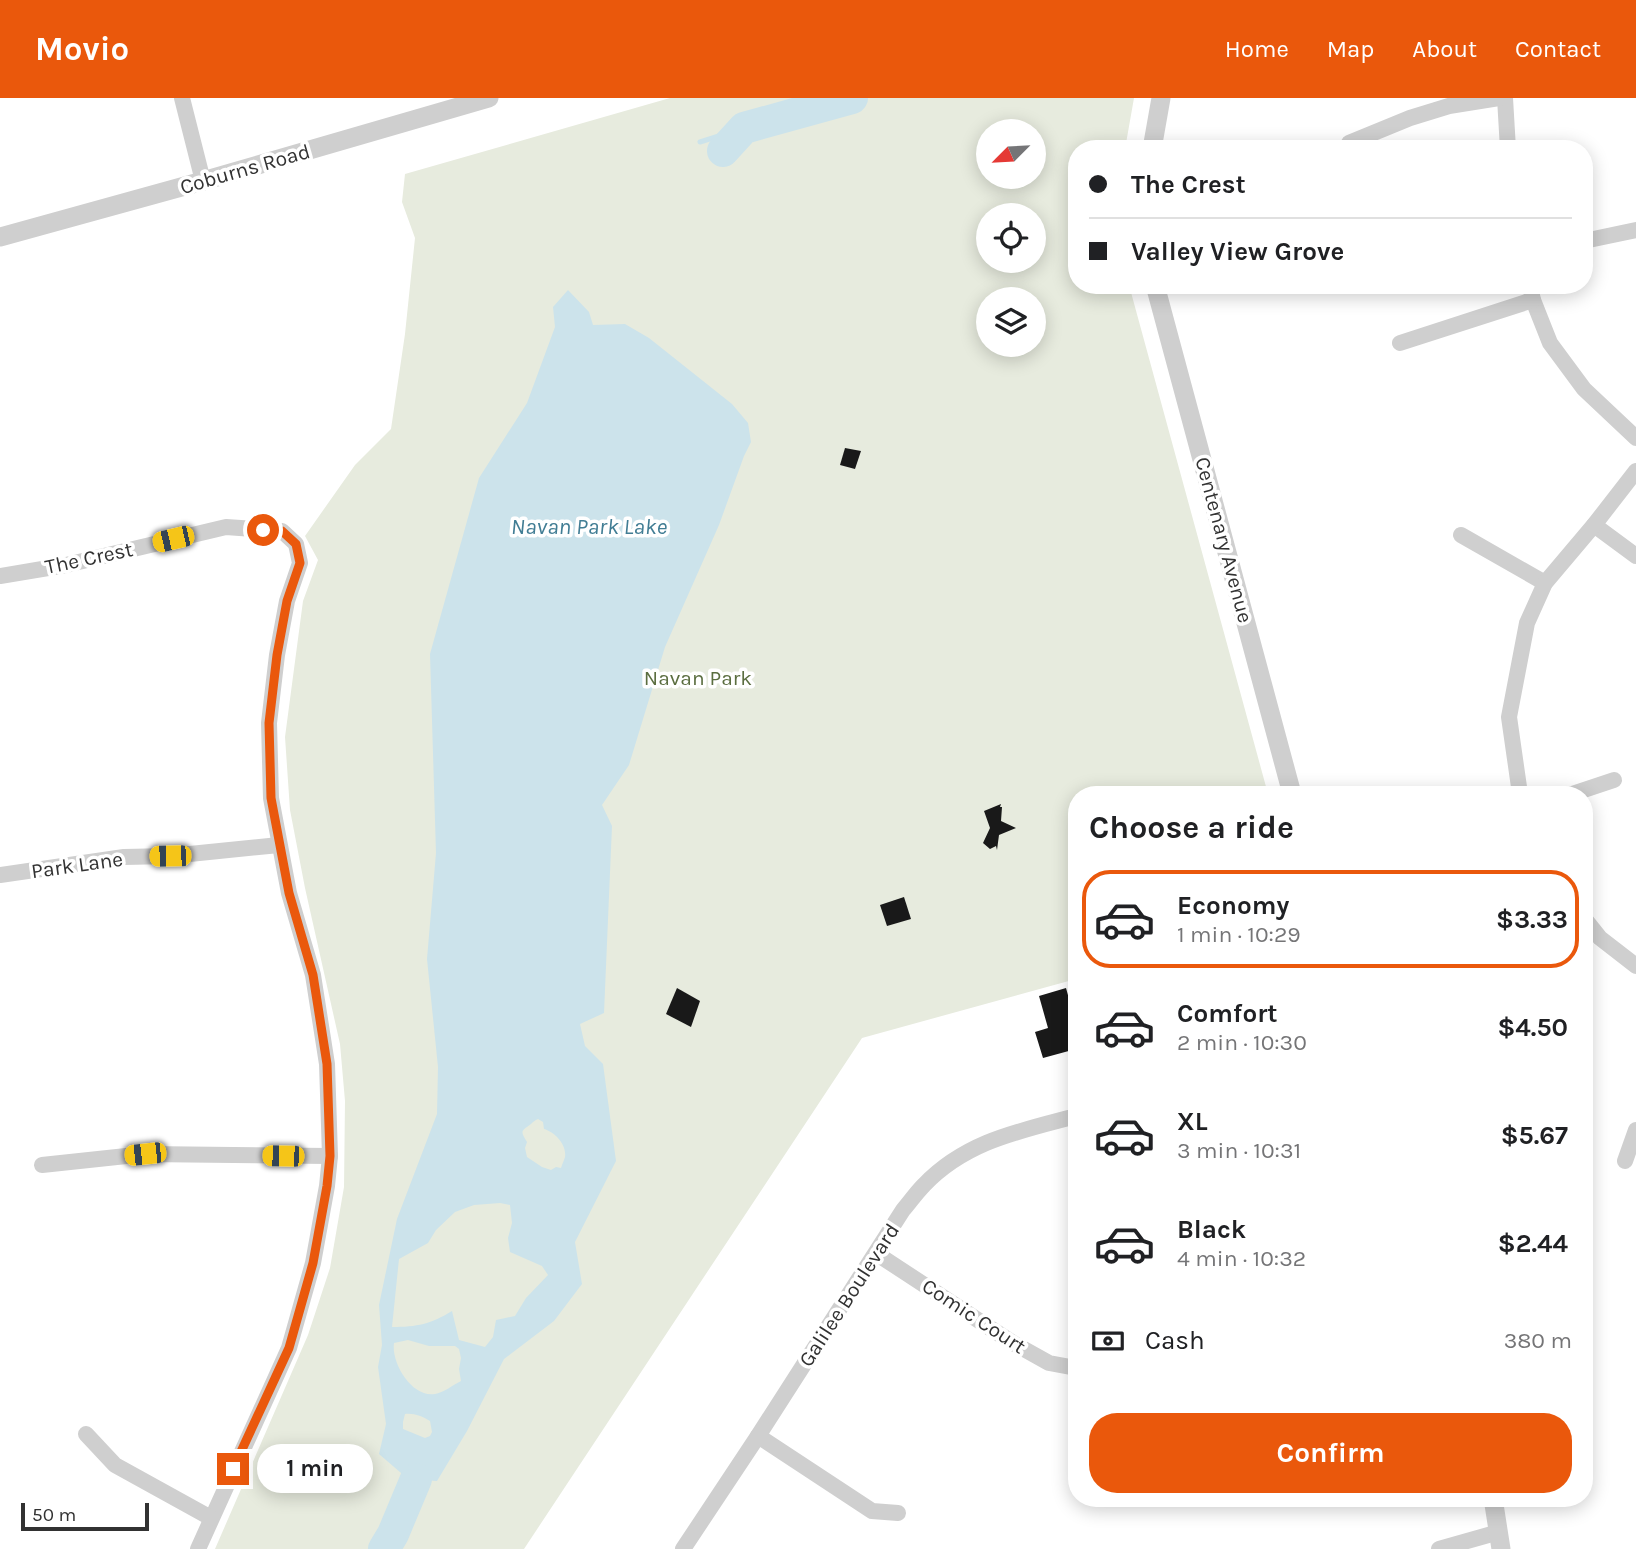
<!DOCTYPE html>
<html lang="en">
<head>
<meta charset="utf-8">
<style>
	:root { --surface:#fff; --page:#f6f6f6; --text:#202124; --muted:#757577; --line:#e0e0e0; --accent:#ea580c }
	body { margin:0; font-family:Karla,sans-serif; background:var(--page); color:var(--text); height:100vh; display:flex; flex-direction:column; font-size:26px; white-space:nowrap }
	* { box-sizing:border-box; margin:0 }
	p { font-size:23px; color:var(--muted) }
	.icon { flex:none; width:38px; height:38px; fill:none; stroke:currentColor; stroke-width:2; stroke-linecap:round; stroke-linejoin:round }
	.map { position:relative; flex:1; overflow:hidden }
	.side { position:absolute; left:1068px; top:688px; width:525px; height:721px; display:flex; flex-direction:column; background:var(--surface); border-radius:28px; box-shadow:0 4px 18px #0003 }
	.side>* { flex:none }
	.banner { position:absolute; left:1068px; top:42px; width:525px; height:154px; border-radius:28px; box-shadow:0 4px 18px #0003; display:grid; align-content:center; height:154px; padding:0 21px; background:var(--surface) }
	.needle { width:46px; rotate:246deg }
	.tools { position:absolute; left:976px; top:21px; display:grid; gap:14px }
	.tools a { display:grid; place-items:center; width:70px; height:70px; border-radius:50%; background:var(--surface); box-shadow:0 4px 18px #0003; font-size:35px }
	.scale { position:absolute; left:21px; bottom:18px; width:128px; box-sizing:border-box; padding-left:7px; border:4px solid #323232; border-top:0; font-size:19px; line-height:24px; white-space:nowrap; color:#323232; -webkit-text-stroke:5px #fff; paint-order:stroke }
	.end { position:absolute; width:32px; height:32px; margin:-16px; border:9px solid #ea580c; background:#fff; box-shadow:0 0 0 4px #fff }
	.from { border-radius:50% }
	.bubble { position:absolute; height:49px; border-radius:24px; background:var(--surface); box-shadow:0 4px 18px #0003; font-size:23px; font-weight:700; line-height:49px; text-align:center }
	.car { position:absolute; width:21px; height:42px; margin:-21px -10px; border-radius:9px; box-shadow:0 0 5px 2px #0007; background:linear-gradient(#f5c518 24%,#345 0 40%,#f5c518 0 76%,#345 0 86%,#f5c518 0) }
	.banner b { display:flex; align-items:center; gap:24px; height:66px; font-size:26px }
	.banner b+b { border-top:2px solid var(--line) }
	.banner i { width:18px; height:18px; background:var(--text) }
	ul { padding:0; list-style:none }
	li { display:flex; align-items:center; gap:21px; height:98px; margin:0 14px 10px; padding:0 7px; border:4px solid transparent; border-radius:28px }
	li div { flex:1 }
	li b { display:block; font-size:26px }
	li em { font-style:normal; font-weight:700 }
	li.current { border-color:var(--accent) }
	li>.icon { width:63px; height:63px; stroke-width:1.5 }
	h2 { padding:0 21px; font-size:32px; line-height:84px }
	.pay { display:flex; align-items:center; gap:18px; height:77px; padding:0 21px; font-size:26px }
	.pay p { margin-inline-start:auto }
	.button { display:flex; gap:14px; margin-top:auto; padding:14px 21px }
	.button a { flex:1; height:80px; border-radius:28px; background:var(--accent); color:#fff; font-size:28px; font-weight:700; line-height:80px; text-align:center }
	header { display:flex; align-items:center; gap:42px; box-sizing:border-box; height:98px; padding:0 35px; background:var(--accent); color:#fff }
	header strong { font-size:33px }
	nav { display:flex; gap:38px; margin-inline-start:auto; font-size:24px }
	.map>svg:first-child { display:block }
	.green { fill:#e7ebde; fill-rule:evenodd }
	.water { fill:#cce3eb; fill-rule:evenodd }
	.lines { fill:none; stroke-linecap:round; stroke-linejoin:round }
	.stream { stroke:#cce3eb; stroke-width:5 }
	.river { stroke:#cce3eb; stroke-width:32 }
	.building { fill:#191919 }
	.minor { stroke:#cfcfcf; stroke-width:16 }
	.tertiary { stroke:#cfcfcf; stroke-width:19 }
	.route { stroke:#ea580c; stroke-width:9 }
	.labels { text-anchor:middle; stroke-width:7; stroke-linejoin:round; paint-order:stroke }
	.street-label { font-size:21px; fill:#323232; stroke:#fff }
	.park-label { font-size:21px; fill:#5b6e40; stroke:#fff }
	.water-label { font-size:23px; font-style:italic; fill:#417d94; stroke:#fff }
</style>
</head>
<body>
<header>
<strong>Movio</strong>
<nav><a>Home</a><a>Map</a><a>About</a><a>Contact</a></nav>
</header>
<div class="map">
<svg width="1636" height="1451" viewBox="0 0 1636 1451">
	<rect width="100%" height="100%" fill="#fff"/>
	<path class="green" d="M670,0H1134L1125,51H1076V187H1129L1268,696H1076V881L862,940L524,1451H215L308,1237L330,1170L344,1089L345,1003L340,946L305,790L290,712L285,639L303,503L318,462L305,438L355,367L391,331L405,236L415,140L402,104L405,76ZM989,33H1034V79H989ZM989,117H1034V163H989ZM989,201H1034V247H989Z"/>
	<path class="water" d="M568,192L589,214L593,227L625,226L649,240L732,306L748,325L751,344L744,358L719,427L665,549L629,667L602,707L612,728L604,915L580,926L585,948L603,966L616,1063L575,1144L582,1186L554,1223L504,1261L467,1333L437,1383L408,1381L379,1356L386,1326L378,1269L382,1247L379,1207L397,1121L437,1016L438,969L427,861L436,755L430,556L479,380L527,305L555,229L553,209ZM538,1021L543,1024L544,1031C555,1034 567,1047 565,1059C564,1063 562,1066 561,1070L556,1069L551,1072L542,1069L527,1059L525,1050L527,1044C520,1033 521,1033 531,1026C533,1024 535,1022 538,1021ZM500,1105L510,1107L512,1125L508,1140L510,1154L542,1168L548,1177L526,1200L515,1218L496,1222L493,1239L485,1249L459,1242L452,1213C431,1226 417,1229 392,1229L399,1161L428,1145L436,1132L455,1114L474,1107ZM408,1242L429,1248H455L459,1251L461,1260L459,1271L461,1283C453,1287 443,1295 435,1296C412,1300 391,1265 394,1245ZM405,1316C414,1315 422,1318 430,1323L432,1334L430,1338L425,1340L403,1331V1324Z"/>
	<g class="lines">
		<polyline class="stream" points="700,44 744,30"/>
		<g class="river">
			<polyline points="723,53 744,30 852,0"/>
			<polyline points="384,1451 393,1436 416,1381"/>
		</g>
	</g>
	<g class="building">
		<polygon points="845,350 861,353 855,371 840,367"/>
		<polygon points="1001,706 1000,709 1002,709 1001,723 1016,730 999,737 997,752 996,748 990,751 983,745 990,730 984,713"/>
		<polygon points="904,799 911,821 887,828 880,807"/>
		<polygon points="677,890 700,903 691,929 666,916"/>
		<polygon points="1066,890 1076,926 1076,951 1043,960 1035,934 1048,930 1039,898"/>
	</g>
	<g class="lines">
		<g class="minor">
			<polyline points="182,0 203,83"/>
			<polyline points="1505,0 1508,51"/>
			<polyline points="1349,45 1410,20 1449,8 1499,0"/>
			<polyline points="1584,143 1636,132"/>
			<polyline points="1530,187 1533,202 1550,245 1584,291 1636,340"/>
			<polyline points="1400,245 1533,202"/>
			<polyline points="1594,427 1636,458"/>
			<polyline points="1461,437 1545,485"/>
			<polyline points="0,478 66,467 226,429 282,433 296,446 300,465 287,503 277,557 269,625 271,700 289,795 313,877 327,966 330,1058 327,1088 313,1165 289,1250 198,1451"/>
			<polyline points="1520,696 1509,619 1527,525 1545,485 1594,427 1636,373"/>
			<polyline points="1572,696 1614,682"/>
			<polyline points="0,777 124,759 170,758 279,747"/>
			<polyline points="1584,820 1600,840 1636,868"/>
			<polyline points="1625,1063 1636,1032"/>
			<polyline points="42,1067 145,1056 330,1058"/>
			<polyline points="877,1156 1013,1245 1049,1265 1076,1270"/>
			<polyline points="86,1336 115,1367 211,1420"/>
			<polyline points="758,1338 872,1413 898,1415"/>
			<path d="M683,1451L758,1338L903,1112C910,1104 916,1095 924,1087C966,1043 1020,1033 1076,1018"/>
			<polyline points="1439,1451 1499,1434"/>
		</g>
		<g class="tertiary">
			<polyline points="1152,51 1161,0"/>
			<polyline points="0,139 203,83 489,0"/>
			<polyline points="1155,187 1292,696"/>
			<polyline points="1493,1400 1501,1451"/>
		</g>
	</g>
	<g class="lines">
		<polyline class="route" points="233,1371 289,1250 313,1165 327,1088 330,1058 327,966 313,877 289,795 271,700 269,625 277,557 287,503 300,465 296,446 282,433 263,432"/>
	</g>
	<g class="labels">
		<g class="street-label">
			<text transform="translate(245 71) rotate(-16)" y="7">Coburns Road</text>
			<text transform="translate(1224 442) rotate(75)" y="7">Centenary Avenue</text>
			<text transform="translate(89 460) rotate(-12)" y="7">The Crest</text>
			<text transform="translate(77 767) rotate(-8)" y="7">Park Lane</text>
			<text transform="translate(849 1197) rotate(-57)" y="7">Galilee Boulevard</text>
			<text transform="translate(974 1218) rotate(33)" y="7">Comic Court</text>
		</g>
		<g class="park-label">
			<text x="698" y="587">Navan Park</text>
		</g>
		<g class="water-label">
			<text x="589" y="436">Navan Park Lake</text>
		</g>
	</g>
</svg>
<div class="tools">
<a><svg class="needle" viewBox="-14 -14 28 28"><path d="M0-13l5 13h-10z" fill="#e53935"/><path d="M0 13l5-13h-10z" fill="#757577"/></svg></a>
<a><svg class="icon" aria-label="locate" viewBox="0 0 24 24"><circle cx="12" cy="12" r="6"/><path d="M12 2v4M12 18v4M2 12h4M18 12h4"/></svg></a>
<a><svg class="icon" aria-label="layers" viewBox="0 0 24 24"><path d="M12 4l9 5-9 5-9-5zM3 14l9 5 9-5"/></svg></a>
</div>
<div class="scale">50 m</div>
<i class="end from" style="left:263px;top:432px"></i>
<i class="end" style="left:233px;top:1371px"></i>
<div class="bubble" style="left:257px;top:1346px;width:116px">1 min</div>
<i class="car" style="left:173px;top:441px;rotate:257deg"></i>
<i class="car" style="left:170px;top:758px;rotate:269deg"></i>
<i class="car" style="left:145px;top:1056px;rotate:264deg"></i>
<i class="car" style="left:283px;top:1058px;rotate:271deg"></i>
<div class="banner">
<b><i class="from"></i>The Crest</b>
<b><i></i>Valley View Grove</b>
</div>
<section class="side">
<h2>Choose a ride</h2>
<ul>
<li class="current"><svg class="icon" aria-label="car" viewBox="0 0 24 24"><path d="M5 17H2v-5l4-1 3-4h7l3 4 3 1v5h-3M9 17h6M6 11h13"/><circle cx="7" cy="17" r="2"/><circle cx="17" cy="17" r="2"/></svg><div><b>Economy</b><p>1 min · 10:29</p></div><em>$3.33</em></li>
<li><svg class="icon" aria-label="car" viewBox="0 0 24 24"><path d="M5 17H2v-5l4-1 3-4h7l3 4 3 1v5h-3M9 17h6M6 11h13"/><circle cx="7" cy="17" r="2"/><circle cx="17" cy="17" r="2"/></svg><div><b>Comfort</b><p>2 min · 10:30</p></div><em>$4.50</em></li>
<li><svg class="icon" aria-label="car" viewBox="0 0 24 24"><path d="M5 17H2v-5l4-1 3-4h7l3 4 3 1v5h-3M9 17h6M6 11h13"/><circle cx="7" cy="17" r="2"/><circle cx="17" cy="17" r="2"/></svg><div><b>XL</b><p>3 min · 10:31</p></div><em>$5.67</em></li>
<li><svg class="icon" aria-label="car" viewBox="0 0 24 24"><path d="M5 17H2v-5l4-1 3-4h7l3 4 3 1v5h-3M9 17h6M6 11h13"/><circle cx="7" cy="17" r="2"/><circle cx="17" cy="17" r="2"/></svg><div><b>Black</b><p>4 min · 10:32</p></div><em>$2.44</em></li>
</ul>
<div class="pay"><svg class="icon" aria-label="cash" viewBox="0 0 24 24"><path d="M3 7h18v10H3z"/><circle cx="12" cy="12" r="2"/></svg>Cash<p>380 m</p></div>
<div class="button"><a>Confirm</a></div>
</section>
</div>
</body>
</html>
